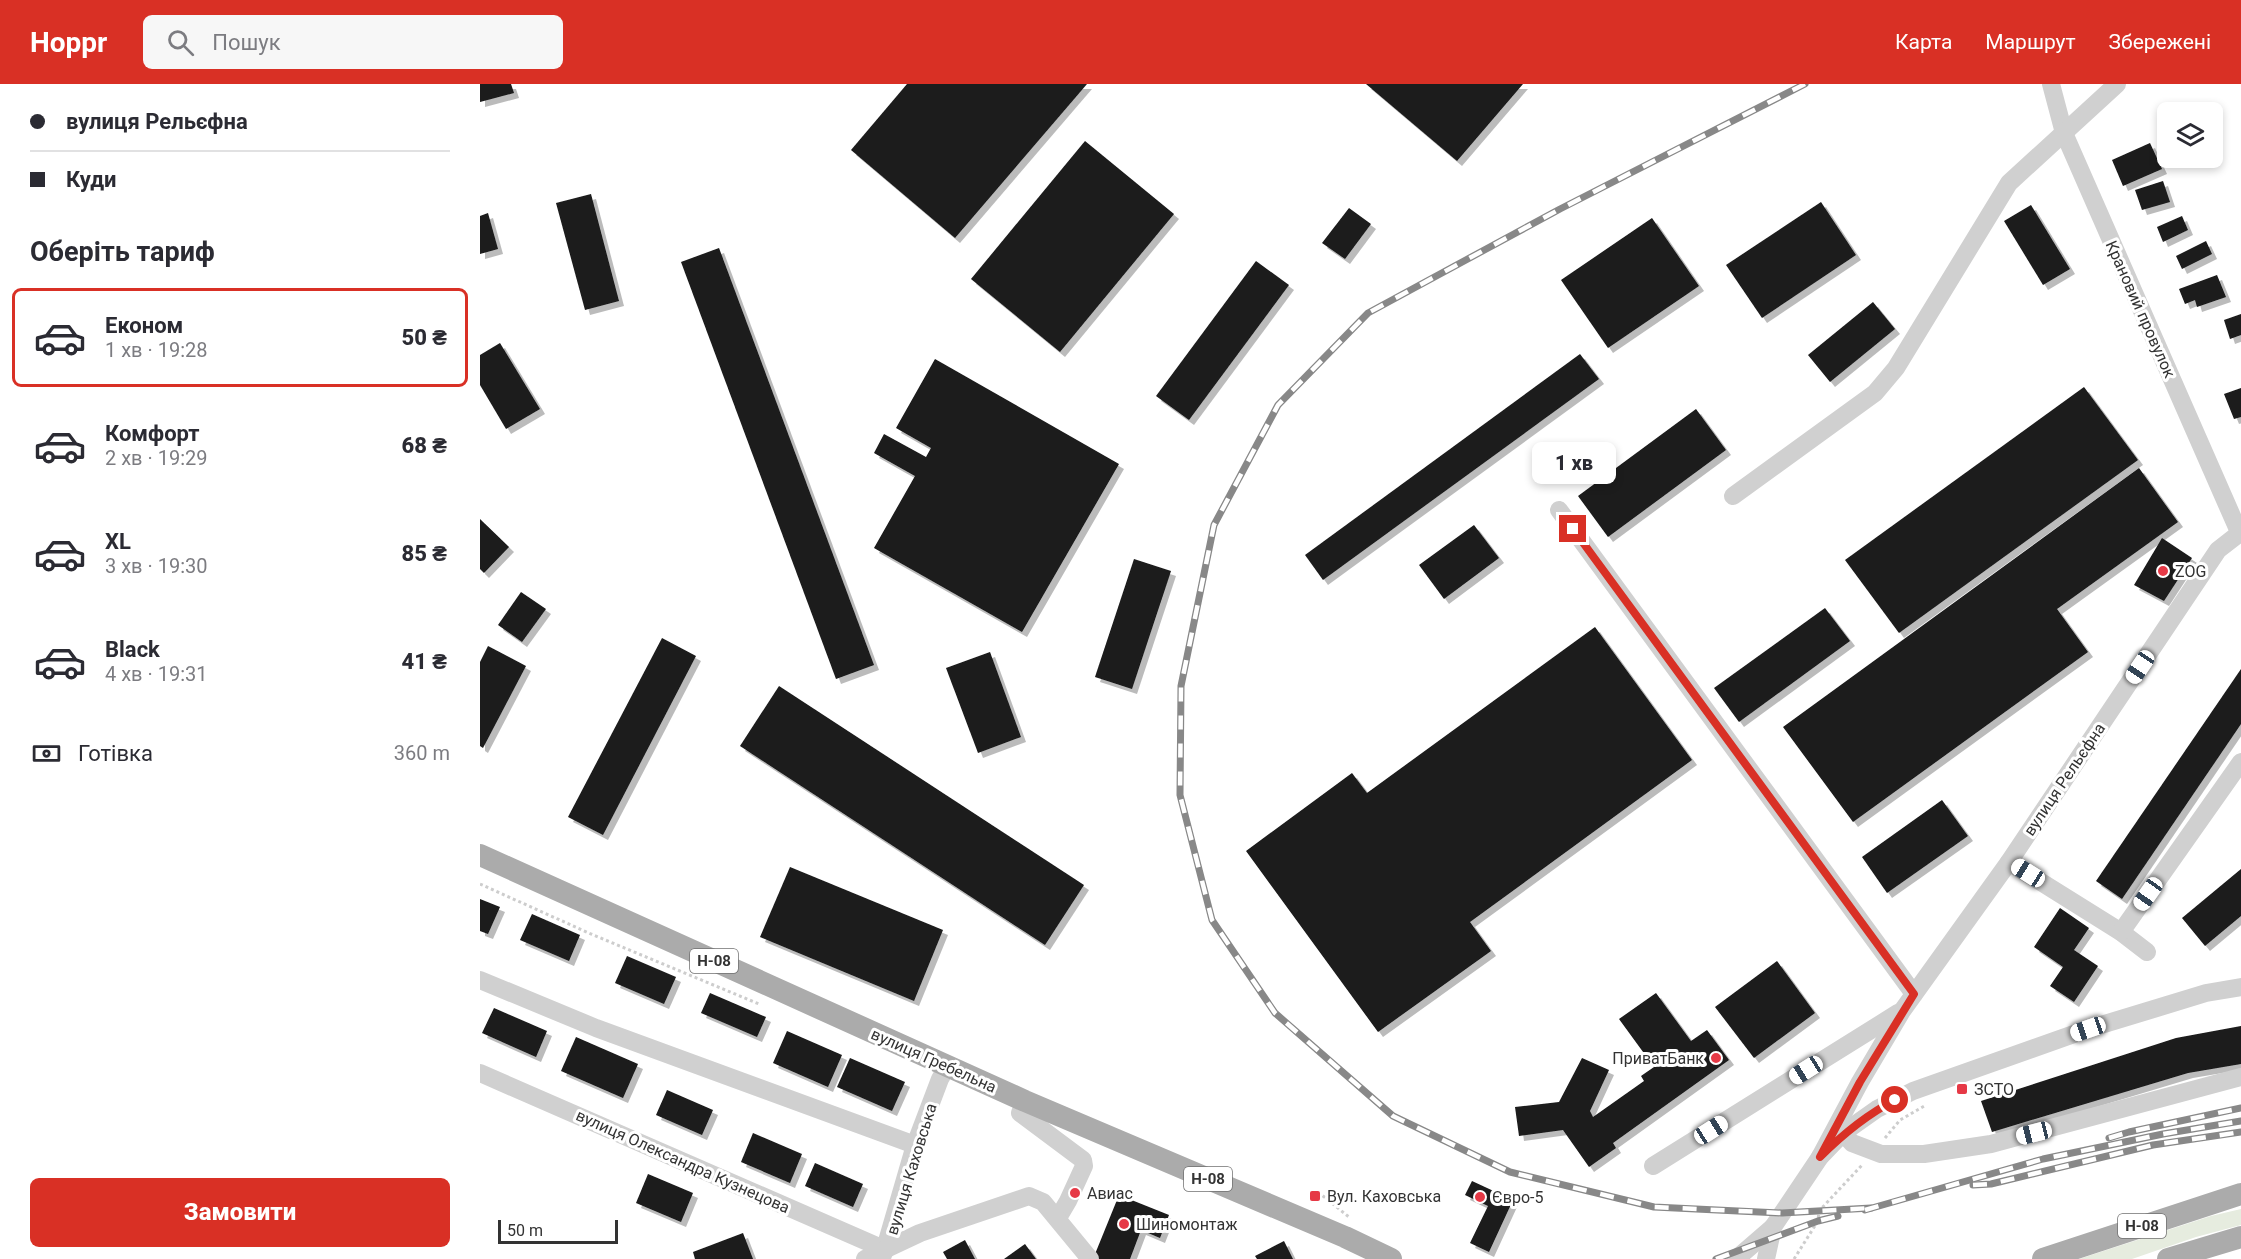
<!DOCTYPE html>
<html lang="uk">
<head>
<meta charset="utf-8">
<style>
	:root { --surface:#fff; --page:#f7f7f7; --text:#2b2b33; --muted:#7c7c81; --line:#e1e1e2; --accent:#d93025 }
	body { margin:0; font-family:Roboto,sans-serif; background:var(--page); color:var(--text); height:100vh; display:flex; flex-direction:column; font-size:22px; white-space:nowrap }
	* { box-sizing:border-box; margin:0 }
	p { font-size:20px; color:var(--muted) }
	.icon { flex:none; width:33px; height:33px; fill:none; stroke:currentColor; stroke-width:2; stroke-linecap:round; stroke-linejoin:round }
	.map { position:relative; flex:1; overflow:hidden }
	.details { display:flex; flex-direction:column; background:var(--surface); width:480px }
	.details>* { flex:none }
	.banner { display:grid; align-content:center; height:132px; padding:0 30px; background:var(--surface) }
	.controls { position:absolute; left:1677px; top:18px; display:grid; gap:12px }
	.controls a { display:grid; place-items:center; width:66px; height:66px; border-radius:9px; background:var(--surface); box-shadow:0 3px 9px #0003; font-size:30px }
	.scale { position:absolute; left:18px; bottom:15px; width:120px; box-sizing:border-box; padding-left:6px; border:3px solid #333; border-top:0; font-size:16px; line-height:21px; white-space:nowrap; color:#333; -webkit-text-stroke:4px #fff; paint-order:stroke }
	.end { position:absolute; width:27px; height:27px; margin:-14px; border:8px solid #d93025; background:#fff; box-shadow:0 0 0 3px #fff }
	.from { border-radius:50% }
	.bubble { position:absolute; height:42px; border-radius:9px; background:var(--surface); box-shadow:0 3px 9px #0003; font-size:20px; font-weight:800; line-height:42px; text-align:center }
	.car { position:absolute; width:18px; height:36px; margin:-18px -9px; border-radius:8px; box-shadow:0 0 4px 2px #0007; background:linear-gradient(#fff 24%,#345 0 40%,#fff 0 76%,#345 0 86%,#fff 0) }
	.banner b { display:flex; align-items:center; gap:21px; height:57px; font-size:22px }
	.banner b+b { border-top:2px solid var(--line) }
	.banner i { width:15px; height:15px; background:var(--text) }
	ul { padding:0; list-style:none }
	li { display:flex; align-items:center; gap:18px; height:99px; margin:0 12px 9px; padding:0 18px; border:3px solid transparent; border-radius:9px }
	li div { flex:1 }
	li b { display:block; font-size:22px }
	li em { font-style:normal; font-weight:800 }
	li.current { border-color:var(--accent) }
	li>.icon { width:54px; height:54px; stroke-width:1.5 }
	h2 { padding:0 30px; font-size:27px; line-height:72px }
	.pay { display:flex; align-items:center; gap:15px; height:66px; padding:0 30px; font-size:22px }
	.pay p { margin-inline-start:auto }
	.action { display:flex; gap:12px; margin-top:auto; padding:12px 30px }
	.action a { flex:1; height:69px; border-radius:9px; background:var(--accent); color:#fff; font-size:24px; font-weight:800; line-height:69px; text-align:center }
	header { display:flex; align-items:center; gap:36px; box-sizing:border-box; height:84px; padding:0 30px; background:var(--accent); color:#fff }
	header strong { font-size:28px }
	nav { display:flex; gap:33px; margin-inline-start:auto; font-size:21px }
	.search { width:420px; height:54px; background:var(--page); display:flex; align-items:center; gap:15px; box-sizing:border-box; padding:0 21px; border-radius:9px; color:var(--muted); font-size:22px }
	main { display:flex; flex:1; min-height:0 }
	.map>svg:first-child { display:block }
	.green { fill:#e6ecdf }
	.building { fill:#1a1a1a; filter:url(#shadow) }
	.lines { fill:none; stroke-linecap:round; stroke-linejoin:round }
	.path { stroke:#cdcdcd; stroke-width:3; stroke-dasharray:3 3; stroke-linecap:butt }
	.minor { stroke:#d0d0d0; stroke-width:18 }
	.major { stroke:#ababab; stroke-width:22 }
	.rail-casing { stroke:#888; stroke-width:7 }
	.rail { stroke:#fff; stroke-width:4.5; stroke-dasharray:14; stroke-linecap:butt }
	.route { stroke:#d93025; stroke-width:8 }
	.poi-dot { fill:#e63946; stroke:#fff; stroke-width:2 }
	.labels { text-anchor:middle; stroke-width:6; stroke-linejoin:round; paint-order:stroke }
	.shield { fill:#fff; stroke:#707070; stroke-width:1.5 }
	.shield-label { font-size:15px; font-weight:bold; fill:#333 }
	.street-label { font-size:16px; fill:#333; stroke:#fff }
	.poi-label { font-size:16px; fill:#333; stroke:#fff; text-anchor:start }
</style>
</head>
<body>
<header>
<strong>Hoppr</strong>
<div class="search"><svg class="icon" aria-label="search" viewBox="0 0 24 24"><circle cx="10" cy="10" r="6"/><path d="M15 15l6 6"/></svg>Пошук</div>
<nav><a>Карта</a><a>Маршрут</a><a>Збережені</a></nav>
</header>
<main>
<section class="details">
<div class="banner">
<b><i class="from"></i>вулиця Рельєфна</b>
<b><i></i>Куди</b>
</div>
<h2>Оберіть тариф</h2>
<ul>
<li class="current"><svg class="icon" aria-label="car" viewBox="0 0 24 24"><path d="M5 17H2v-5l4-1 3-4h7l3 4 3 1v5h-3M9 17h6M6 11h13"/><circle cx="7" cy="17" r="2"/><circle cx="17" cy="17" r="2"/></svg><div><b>Економ</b><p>1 хв · 19:28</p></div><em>50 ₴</em></li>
<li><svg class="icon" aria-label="car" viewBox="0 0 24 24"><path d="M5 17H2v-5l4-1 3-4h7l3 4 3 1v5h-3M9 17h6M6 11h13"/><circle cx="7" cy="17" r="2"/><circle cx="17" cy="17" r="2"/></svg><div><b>Комфорт</b><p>2 хв · 19:29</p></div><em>68 ₴</em></li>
<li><svg class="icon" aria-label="car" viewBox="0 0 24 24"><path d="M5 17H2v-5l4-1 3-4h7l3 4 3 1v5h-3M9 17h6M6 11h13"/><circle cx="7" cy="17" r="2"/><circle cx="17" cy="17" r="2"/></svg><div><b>XL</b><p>3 хв · 19:30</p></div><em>85 ₴</em></li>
<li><svg class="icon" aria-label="car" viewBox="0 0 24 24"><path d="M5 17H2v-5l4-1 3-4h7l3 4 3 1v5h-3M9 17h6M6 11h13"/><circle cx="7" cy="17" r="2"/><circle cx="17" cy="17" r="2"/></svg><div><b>Black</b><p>4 хв · 19:31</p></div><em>41 ₴</em></li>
</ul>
<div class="pay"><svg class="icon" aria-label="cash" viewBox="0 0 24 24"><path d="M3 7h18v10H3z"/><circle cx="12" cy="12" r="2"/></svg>Готівка<p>360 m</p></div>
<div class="action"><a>Замовити</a></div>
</section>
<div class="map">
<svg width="1761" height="1175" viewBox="0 0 1761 1175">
	<defs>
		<filter id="shadow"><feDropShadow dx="5" dy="5" stdDeviation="0" flood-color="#0004"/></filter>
	</defs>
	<rect width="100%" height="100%" fill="#fff"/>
	<polygon class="green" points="1761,1125 1761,1141 1716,1153 1652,1175 1599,1175 1731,1132"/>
	<g class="building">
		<polygon points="0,0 31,0 34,9 0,18"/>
		<polygon points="427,0 607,0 475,154 371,66"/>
		<polygon points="886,0 1043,0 977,77"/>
		<polygon points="605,57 694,130 580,268 491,195"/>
		<polygon points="1670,59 1682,85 1643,102 1632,76"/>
		<polygon points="1683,97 1690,118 1662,126 1655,106"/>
		<polygon points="111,110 139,217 105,226 76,119"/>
		<polygon points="1341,118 1376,171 1282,234 1246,181"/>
		<polygon points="1551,121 1590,185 1563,201 1524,137"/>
		<polygon points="869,124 891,140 865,175 842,159"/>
		<polygon points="8,129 18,165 0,170 0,132"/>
		<polygon points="1702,132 1708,146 1683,158 1677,143"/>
		<polygon points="1172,134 1219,202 1128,264 1081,196"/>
		<polygon points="1726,157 1732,170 1702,185 1696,172"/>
		<polygon points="239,164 394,581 356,595 201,178"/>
		<polygon points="776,177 809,201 709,336 676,312"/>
		<polygon points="1737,191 1746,213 1717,223 1715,216 1705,220 1699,205"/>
		<polygon points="1393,218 1415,245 1350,298 1328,271"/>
		<polygon points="1761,230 1761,251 1750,255 1744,236"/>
		<polygon points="20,259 60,325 26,345 0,301 0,271"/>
		<polygon points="1100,270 1119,295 843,496 825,471"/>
		<polygon points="455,275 639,380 542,548 394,464 435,392 394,369 404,350 446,373 451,364 416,344"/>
		<polygon points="1604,303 1658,376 1419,549 1365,476"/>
		<polygon points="1761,304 1761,333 1754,335 1744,310"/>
		<polygon points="1216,325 1246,366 1128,453 1098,412"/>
		<polygon points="1659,384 1698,438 1577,525 1608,568 1373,738 1303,643"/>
		<polygon points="0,435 29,463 4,489 0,485"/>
		<polygon points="994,441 1019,474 964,515 939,481"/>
		<polygon points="1682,454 1712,474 1684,517 1654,501"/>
		<polygon points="654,475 691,487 652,605 615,593"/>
		<polygon points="41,508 66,525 42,558 18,541"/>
		<polygon points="1345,524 1370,557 1259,638 1234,604"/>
		<polygon points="1115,543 1212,676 990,838 1011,867 898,948 766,767 872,689 887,709"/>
		<polygon points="182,554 216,572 123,751 88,733"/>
		<polygon points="8,562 46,582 3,664 0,662 0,578"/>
		<polygon points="510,568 541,653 498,669 466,584"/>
		<polygon points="1761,585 1761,640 1642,815 1616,797"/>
		<polygon points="299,602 604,801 565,861 260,662"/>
		<polygon points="1462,716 1488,752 1407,809 1382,773"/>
		<polygon points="310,783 463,846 434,917 280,853"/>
		<polygon points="1761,785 1761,832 1725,862 1702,834"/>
		<polygon points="0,815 20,823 8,850 0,847"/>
		<polygon points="1580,824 1609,844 1594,866 1618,882 1594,918 1570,902 1583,883 1554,863"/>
		<polygon points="52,830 100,851 89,877 40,856"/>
		<polygon points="147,872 196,893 184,920 135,899"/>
		<polygon points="1297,877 1335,929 1274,974 1235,923"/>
		<polygon points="230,909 286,933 277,953 221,929"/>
		<polygon points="1176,909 1211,957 1227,946 1249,976 1133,1059 1136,1064 1109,1083 1083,1046 1039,1052 1035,1023 1079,1018 1102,974 1129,986 1110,1027 1113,1033 1164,997 1161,992 1174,983 1139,935"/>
		<polygon points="14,924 67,947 56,973 2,949"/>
		<polygon points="1761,942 1761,980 1708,989 1512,1048 1501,1017 1696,954"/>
		<polygon points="307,947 362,971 348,1003 293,979"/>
		<polygon points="96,953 158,980 143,1014 81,987"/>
		<polygon points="370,974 425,998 412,1027 357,1003"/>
		<polygon points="187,1006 233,1026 222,1051 176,1031"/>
		<polygon points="273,1049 322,1070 310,1099 261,1078"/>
		<polygon points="335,1079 383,1100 373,1123 325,1102"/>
		<polygon points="168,1090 213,1109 201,1138 156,1119"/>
		<polygon points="992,1097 1033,1116 1009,1168 990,1159 1008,1122 985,1111"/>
		<polygon points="639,1111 689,1131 680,1154 661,1146 650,1175 613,1175"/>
		<polygon points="263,1149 273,1175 215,1175 213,1168"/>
		<polygon points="485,1156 495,1175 467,1175 463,1168"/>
		<polygon points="804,1157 813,1175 777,1175 775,1172"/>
		<polygon points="545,1160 556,1175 524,1175"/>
	</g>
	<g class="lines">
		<g class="path">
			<polyline points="0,800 111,850 279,920"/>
			<polyline points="1405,1054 1420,1036 1446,1021"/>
			<polyline points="838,1108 869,1133"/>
			<polyline points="1314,1175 1338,1137 1339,1127 1383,1080"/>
		</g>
		<g class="minor">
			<polyline points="1571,0 1584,49 1759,448"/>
			<polyline points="1253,412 1395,309 1416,284 1529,99 1637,0"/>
			<polyline points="1079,426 1434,910"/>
			<polyline points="1529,778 1641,848 1667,868"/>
			<polyline points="1641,848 1761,678"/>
			<polyline points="0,896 116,944 435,1061"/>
			<polyline points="0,989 406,1166"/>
			<polyline points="545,1017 540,1029 603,1076 604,1082 588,1117 578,1134"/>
			<polyline points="1363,1049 1372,1059 1401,1070 1444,1070 1511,1060 1761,993"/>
			<polyline points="1340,1073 1380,998 1422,927 1529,778 1738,466 1761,448"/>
			<polyline points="1173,1082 1418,929"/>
			<polyline points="403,1171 435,1061 460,995 467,983"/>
			<polyline points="385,1175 440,1149 549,1112 563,1118 610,1175"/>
			<polyline points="1256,1175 1293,1143"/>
			<polyline points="1286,1175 1293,1143 1340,1073 1363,1049 1397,1025 1433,1007 1608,945 1726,909 1761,903"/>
		</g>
		<g class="major">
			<polyline points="0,771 545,1017 865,1153 911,1175"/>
			<polyline points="1563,1175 1761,1110"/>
			<polyline points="1688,1175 1761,1153"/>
		</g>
		<defs>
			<g id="rail">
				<polyline points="1325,0 1080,125 888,229 798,321 734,441 701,602 700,711 732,836 795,929 913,1032 1030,1088 1174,1123 1302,1129 1391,1124"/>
				<polyline points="1629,1054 1649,1048 1761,1024"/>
				<polyline points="1493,1101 1511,1100 1673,1061 1761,1048"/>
				<polyline points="1385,1126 1563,1075 1683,1050 1761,1037"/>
				<polyline points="1236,1175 1338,1137 1358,1132"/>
			</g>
		</defs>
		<use href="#rail" class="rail-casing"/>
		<use href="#rail" class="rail"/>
	</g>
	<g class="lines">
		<path class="route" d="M1093,445L1434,910L1380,998L1340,1073C1363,1050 1386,1031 1415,1016"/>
	</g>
	<g class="poi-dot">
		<circle cx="1683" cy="487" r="6"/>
		<circle cx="1236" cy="974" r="6"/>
		<rect x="1476" y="999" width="12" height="12" rx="3"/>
		<circle cx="595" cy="1109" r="6"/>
		<rect x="829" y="1106" width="12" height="12" rx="3"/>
		<circle cx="1000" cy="1113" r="6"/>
		<circle cx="644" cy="1140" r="6"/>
	</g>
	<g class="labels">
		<g class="shield">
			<rect x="210" y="865" width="48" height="24" rx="4.5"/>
			<rect x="704" y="1083" width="48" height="24" rx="4.5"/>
			<rect x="1638" y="1130" width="48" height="24" rx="4.5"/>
		</g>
		<g class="shield-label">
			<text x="234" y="882">Н-08</text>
			<text x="728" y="1100">Н-08</text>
			<text x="1662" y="1147">Н-08</text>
		</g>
		<g class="street-label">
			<text transform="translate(1661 225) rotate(66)" y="6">Крановий провулок</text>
			<text transform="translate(1584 695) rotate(-56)" y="6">вулиця Рельєфна</text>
			<text transform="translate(454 976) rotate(24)" y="6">вулиця Гребельна</text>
			<text transform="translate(203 1077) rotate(24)" y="6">вулиця Олександра Кузнецова</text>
			<text transform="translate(431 1085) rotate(-73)" y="6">вулиця Каховська</text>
		</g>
		<g class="poi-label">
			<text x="1695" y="493">ZOG</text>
			<text x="1224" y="980" text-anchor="end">ПриватБанк</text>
			<text x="1494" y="1011">ЗСТО</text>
			<text x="607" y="1115">Авиас</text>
			<text x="847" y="1118">Вул. Каховська</text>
			<text x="1012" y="1119">Євро-5</text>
			<text x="656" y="1146">Шиномонтаж</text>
		</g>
	</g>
</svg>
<div class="controls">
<a><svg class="icon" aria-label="layers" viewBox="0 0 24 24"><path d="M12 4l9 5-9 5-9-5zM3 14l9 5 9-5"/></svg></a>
</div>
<div class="scale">50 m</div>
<i class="end from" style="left:1415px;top:1016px"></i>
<i class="end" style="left:1093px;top:445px"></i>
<div class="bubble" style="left:1052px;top:358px;width:84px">1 хв</div>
<i class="car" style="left:1660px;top:583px;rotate:214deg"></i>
<i class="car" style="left:1548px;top:789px;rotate:302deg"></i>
<i class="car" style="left:1668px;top:810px;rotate:215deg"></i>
<i class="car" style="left:1608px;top:945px;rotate:251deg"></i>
<i class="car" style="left:1326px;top:986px;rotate:238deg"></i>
<i class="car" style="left:1231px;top:1046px;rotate:58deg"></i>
<i class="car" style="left:1554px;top:1049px;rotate:256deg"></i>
</div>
</main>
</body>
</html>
